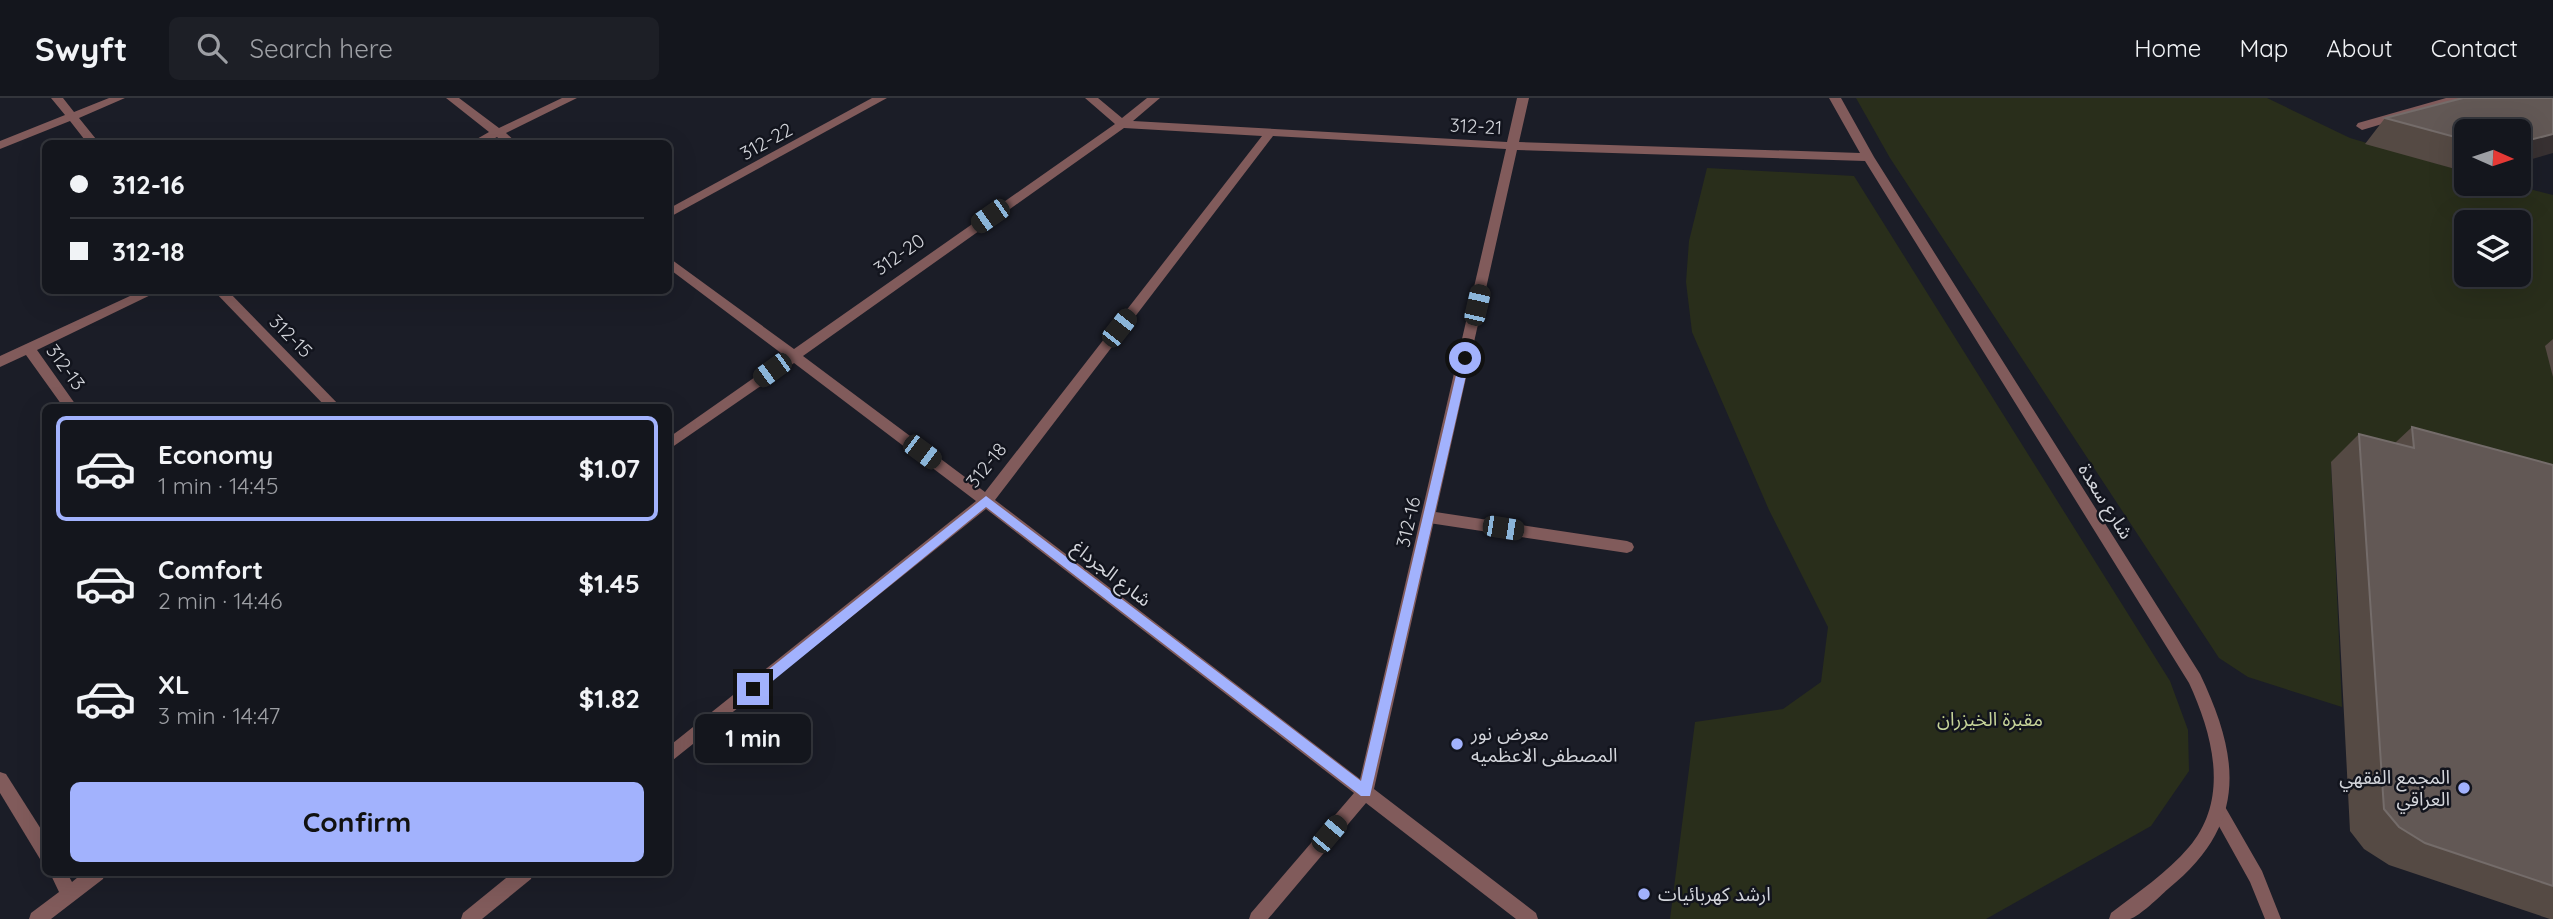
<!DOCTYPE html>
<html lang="en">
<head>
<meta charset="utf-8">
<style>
	:root { --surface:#14161d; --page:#1d1f26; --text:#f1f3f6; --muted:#9d9fa4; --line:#33353b; --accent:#a2b2fd }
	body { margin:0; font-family:Quicksand,"Noto Sans Arabic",sans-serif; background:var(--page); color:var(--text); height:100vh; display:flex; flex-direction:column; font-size:26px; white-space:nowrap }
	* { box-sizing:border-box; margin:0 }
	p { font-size:23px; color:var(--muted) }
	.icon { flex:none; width:38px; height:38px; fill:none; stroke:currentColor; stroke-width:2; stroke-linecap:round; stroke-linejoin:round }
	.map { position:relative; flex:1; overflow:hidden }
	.panel { position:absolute; left:42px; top:306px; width:630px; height:472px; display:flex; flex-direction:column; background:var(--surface); border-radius:10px; box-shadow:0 7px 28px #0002,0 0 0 2px var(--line) }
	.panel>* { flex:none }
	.banner { position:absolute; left:42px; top:42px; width:630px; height:154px; border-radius:10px; box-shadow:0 7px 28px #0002,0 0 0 2px var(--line); display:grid; align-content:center; height:154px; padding:0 28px; background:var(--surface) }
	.needle { width:46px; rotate:93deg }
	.fabs { position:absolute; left:2454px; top:21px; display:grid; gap:14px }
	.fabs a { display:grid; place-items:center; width:77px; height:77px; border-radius:10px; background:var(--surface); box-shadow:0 7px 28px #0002,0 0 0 2px var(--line); font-size:35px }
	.end { position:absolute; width:32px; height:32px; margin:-16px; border:9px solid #a2b2fd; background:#111; box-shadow:0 0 0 4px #111 }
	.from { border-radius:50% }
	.bubble { position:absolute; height:49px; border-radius:10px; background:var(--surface); box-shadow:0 7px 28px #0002,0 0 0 2px var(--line); font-size:23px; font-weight:700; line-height:49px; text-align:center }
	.car { position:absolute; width:21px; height:42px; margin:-21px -10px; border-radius:9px; box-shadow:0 0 5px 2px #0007; background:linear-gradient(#222 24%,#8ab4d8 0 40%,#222 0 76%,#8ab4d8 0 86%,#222 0) }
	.banner b { display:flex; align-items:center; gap:24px; height:66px; font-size:26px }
	.banner b+b { border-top:2px solid var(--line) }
	.banner i { width:18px; height:18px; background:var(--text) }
	ul { padding:12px 0 0; list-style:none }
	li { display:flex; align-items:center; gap:21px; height:105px; margin:0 14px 10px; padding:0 14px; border:4px solid transparent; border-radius:10px }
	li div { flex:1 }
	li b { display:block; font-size:26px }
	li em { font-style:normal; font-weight:700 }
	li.current { border-color:var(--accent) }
	li>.icon { width:63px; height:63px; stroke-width:1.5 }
	.action { display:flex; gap:14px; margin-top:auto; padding:14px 28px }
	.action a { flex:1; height:80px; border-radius:10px; background:var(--accent); color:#111; font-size:28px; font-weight:700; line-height:80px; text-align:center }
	header { display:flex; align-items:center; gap:42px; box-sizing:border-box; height:98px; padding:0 35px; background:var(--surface); border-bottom:2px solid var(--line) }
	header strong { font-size:33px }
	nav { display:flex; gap:38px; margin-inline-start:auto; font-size:24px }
	.search { width:490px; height:63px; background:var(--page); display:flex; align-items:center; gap:18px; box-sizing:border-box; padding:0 24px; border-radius:10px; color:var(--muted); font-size:26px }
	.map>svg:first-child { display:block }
	.green { fill:#292e1b; fill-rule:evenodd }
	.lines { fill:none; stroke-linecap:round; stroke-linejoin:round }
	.service { fill:#815b5b; fill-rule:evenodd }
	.minor { fill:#815b5b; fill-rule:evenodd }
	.wall { fill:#554a44 }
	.shaded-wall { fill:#383132 }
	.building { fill:#625855; stroke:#746c6a; stroke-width:2 }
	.route { fill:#a2b2fd }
	.poi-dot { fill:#a2b2fd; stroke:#12141d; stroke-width:2.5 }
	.labels { text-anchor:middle; stroke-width:5; stroke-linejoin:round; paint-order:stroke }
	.street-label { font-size:19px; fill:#d3d5db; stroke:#12141d }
	.park-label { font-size:19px; fill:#c6d499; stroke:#12141d }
	.poi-label { font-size:19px; fill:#d3d5db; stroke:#12141d; text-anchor:start }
</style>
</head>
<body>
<header>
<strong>Swyft</strong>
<div class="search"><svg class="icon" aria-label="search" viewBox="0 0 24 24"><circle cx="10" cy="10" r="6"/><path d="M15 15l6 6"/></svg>Search here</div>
<nav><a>Home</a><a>Map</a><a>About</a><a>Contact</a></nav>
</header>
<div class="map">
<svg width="2553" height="821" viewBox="0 0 2553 821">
	<rect width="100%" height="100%" fill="#1b1d27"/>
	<g class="green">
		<path d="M1856,0H2267L2350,40L2466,74V86H2510L2553,97V404L2331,364L2342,609L2248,579L2219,560L1890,60ZM2466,124H2518V177H2466Z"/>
		<polygon points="1707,70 1854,78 2170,583 2188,632 2189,673 2151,728 1986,821 1670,821 1695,624 1783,611 1821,584 1828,529 1769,412 1692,234 1686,184 1689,143"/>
	</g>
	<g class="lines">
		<g class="service">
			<polygon points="1429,413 1627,443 1632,445 1634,449 1632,453 1627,455 1429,425 1424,423 1422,419 1424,415"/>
			<polygon points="2218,704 2224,707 2262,773 2281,821 2265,821 2250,784 2210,712 2212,707"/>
		</g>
		<g class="minor">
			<polygon points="51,0 63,0 74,14 109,0 125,0 79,20 100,46 88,46 70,23 0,51 0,43 65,17"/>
			<polygon points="446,0 459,0 499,30 562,0 577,0 506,35 518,46 505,46 497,39 484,46 468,46 489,34"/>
			<polygon points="872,0 887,0 668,120 668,111"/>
			<path d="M1085,0H1098L1122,20L1147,0H1160L1133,23L1507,44L1517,0H1529L1519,44L1860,55L1829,0H1841L1874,59L2200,576C2241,662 2247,727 2168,791C2159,799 2140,818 2130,821C2124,821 2115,821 2109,821L2111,815C2138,794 2167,775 2189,749C2230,701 2213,637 2189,585L1865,63L1517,52L1374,691L1536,815L1538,821H1516L1366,705L1268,821H1249L1251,815L1354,695L986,411L668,666V649L976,403L794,265L668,352V340L785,258L668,170V159L794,251L1115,26ZM1124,30L1262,38L985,394L803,258ZM1273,38L1506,51L1360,681L995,402Z"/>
			<polygon points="2446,0 2465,0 2463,2 2362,32 2356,28 2358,25"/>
			<polygon points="143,192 161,192 37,252 78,310 64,310 26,257 0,269 0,258"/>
			<polygon points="213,192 227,192 342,310 327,310"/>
			<polygon points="0,674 6,676 46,739 46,763 40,761 0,695"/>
			<polygon points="50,775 67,775 72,784 83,775 105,775 103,781 51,821 29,821 31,815 59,794"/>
			<polygon points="512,775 533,775 531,781 482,821 461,821 463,815"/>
		</g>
	</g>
	<g class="wall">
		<polygon points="2385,20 2518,33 2466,33 2466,74 2365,46"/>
		<polygon points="2553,241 2553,279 2545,248"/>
		<polygon points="2412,329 2553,367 2553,821 2550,821 2389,767 2364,751 2350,733 2331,364 2359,336 2395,345"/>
	</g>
	<polygon class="shaded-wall" points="2553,36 2553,55 2518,65 2518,45"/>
	<g class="building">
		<polygon points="2463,0 2553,0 2553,36 2518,45 2518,33 2466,33 2466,42 2385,20"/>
		<polygon points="2412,329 2553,367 2553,788 2425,745 2399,729 2384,711 2359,336 2414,350"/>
	</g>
	<polygon class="route" points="1465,256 1470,260 1370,698 1361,698 986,409 758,595 749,595 749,587 986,398 1361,683 1460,260"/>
	<g class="poi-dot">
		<circle cx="1457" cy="646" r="7"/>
		<circle cx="2464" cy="690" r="7"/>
		<circle cx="1644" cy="796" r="7"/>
	</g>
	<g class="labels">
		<g class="street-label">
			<text transform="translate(1476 28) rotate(3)" y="7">312-21</text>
			<text transform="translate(766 43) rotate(-29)" y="7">312-22</text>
			<text transform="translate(899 156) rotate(-35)" y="7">312-20</text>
			<text transform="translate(291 238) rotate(45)" y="7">312-15</text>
			<text transform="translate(66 269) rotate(54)" y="7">312-13</text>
			<text transform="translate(986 367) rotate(-51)" y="7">312-18</text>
			<text transform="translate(2106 403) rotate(58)" y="7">شارع سعدة</text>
			<text transform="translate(1408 424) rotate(-77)" y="7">312-16</text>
			<text transform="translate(1112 475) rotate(38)" y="7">شارع الجرداغ</text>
		</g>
		<g class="park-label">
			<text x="1990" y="628">مقبرة الخيزران</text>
		</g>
		<g class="poi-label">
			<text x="1471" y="642">معرض نور<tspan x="1471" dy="22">المصطفى الاعظميه</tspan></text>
			<text x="2450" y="686" text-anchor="end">المجمع الفقهي<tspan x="2450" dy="22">العراقي</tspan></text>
			<text x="1658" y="803">ارشد كهربائيات</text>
		</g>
	</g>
</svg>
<div class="fabs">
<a><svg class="needle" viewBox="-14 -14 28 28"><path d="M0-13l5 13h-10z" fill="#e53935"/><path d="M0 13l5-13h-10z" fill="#9d9fa4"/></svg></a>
<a><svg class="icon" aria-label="layers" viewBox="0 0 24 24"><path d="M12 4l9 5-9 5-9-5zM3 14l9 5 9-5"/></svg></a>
</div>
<i class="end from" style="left:1465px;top:260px"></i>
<i class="end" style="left:753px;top:591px"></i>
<div class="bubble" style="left:695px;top:616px;width:116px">1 min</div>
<i class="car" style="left:990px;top:118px;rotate:235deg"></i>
<i class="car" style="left:1477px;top:207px;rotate:13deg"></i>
<i class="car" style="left:1119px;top:230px;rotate:38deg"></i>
<i class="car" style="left:772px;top:272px;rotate:234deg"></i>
<i class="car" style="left:922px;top:354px;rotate:127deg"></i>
<i class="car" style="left:1503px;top:430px;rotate:99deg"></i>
<i class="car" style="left:1329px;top:736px;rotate:40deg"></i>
<div class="banner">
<b><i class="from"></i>312-16</b>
<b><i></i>312-18</b>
</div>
<section class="panel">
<ul>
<li class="current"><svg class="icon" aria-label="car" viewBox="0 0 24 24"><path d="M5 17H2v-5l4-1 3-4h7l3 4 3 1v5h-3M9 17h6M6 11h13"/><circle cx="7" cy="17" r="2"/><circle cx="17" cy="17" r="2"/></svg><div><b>Economy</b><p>1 min · 14:45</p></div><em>$1.07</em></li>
<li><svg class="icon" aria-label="car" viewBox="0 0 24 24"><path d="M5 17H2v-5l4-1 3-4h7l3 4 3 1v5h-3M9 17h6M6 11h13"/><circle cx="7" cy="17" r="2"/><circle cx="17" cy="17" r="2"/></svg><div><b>Comfort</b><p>2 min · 14:46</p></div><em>$1.45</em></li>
<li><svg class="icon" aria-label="car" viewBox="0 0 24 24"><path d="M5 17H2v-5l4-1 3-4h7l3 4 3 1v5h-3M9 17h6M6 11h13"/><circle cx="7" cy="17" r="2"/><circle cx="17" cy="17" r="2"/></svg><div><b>XL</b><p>3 min · 14:47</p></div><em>$1.82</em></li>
</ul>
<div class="action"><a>Confirm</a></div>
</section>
</div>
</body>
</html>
